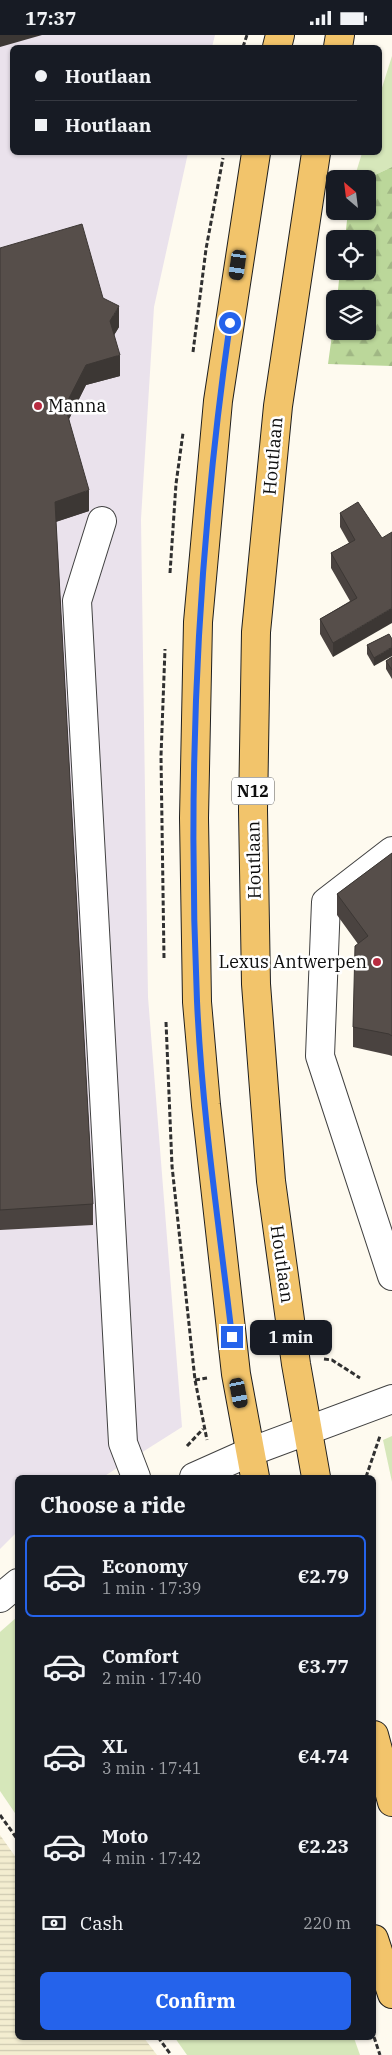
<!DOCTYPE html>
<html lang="en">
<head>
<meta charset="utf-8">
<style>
	:root { --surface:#171b24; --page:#242831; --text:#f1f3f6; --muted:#9ea1a6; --line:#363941; --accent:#2563eb }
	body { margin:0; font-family:"IBM Plex Serif",serif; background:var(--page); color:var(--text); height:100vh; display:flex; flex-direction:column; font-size:19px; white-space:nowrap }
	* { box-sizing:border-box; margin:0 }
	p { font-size:16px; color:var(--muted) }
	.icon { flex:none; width:28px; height:28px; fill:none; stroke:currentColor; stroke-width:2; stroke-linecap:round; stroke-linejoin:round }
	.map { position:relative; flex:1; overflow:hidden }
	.drawer { position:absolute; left:15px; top:1440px; width:361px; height:565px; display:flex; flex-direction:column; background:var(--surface); border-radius:8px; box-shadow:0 1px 4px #0004 }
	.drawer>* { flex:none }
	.guide { position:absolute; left:10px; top:10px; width:372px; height:110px; border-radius:8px; box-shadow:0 1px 4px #0004; display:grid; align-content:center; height:110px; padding:0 25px; background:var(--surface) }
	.needle { width:32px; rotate:332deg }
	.buttons { position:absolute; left:326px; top:135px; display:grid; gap:10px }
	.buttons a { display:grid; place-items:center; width:50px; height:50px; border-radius:8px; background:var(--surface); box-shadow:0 1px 4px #0004; font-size:25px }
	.end { position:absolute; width:22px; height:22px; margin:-11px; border:6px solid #2563eb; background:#fff; box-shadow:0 0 0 2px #fff }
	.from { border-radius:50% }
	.bubble { position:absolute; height:35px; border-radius:8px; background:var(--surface); box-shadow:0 1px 4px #0004; font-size:16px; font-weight:800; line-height:35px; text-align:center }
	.car { position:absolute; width:15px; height:30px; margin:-15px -8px; border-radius:6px; box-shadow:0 0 4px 1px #0007; background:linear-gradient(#222 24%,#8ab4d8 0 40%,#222 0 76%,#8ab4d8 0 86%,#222 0) }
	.guide b { display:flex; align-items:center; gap:18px; height:48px; font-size:19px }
	.guide b+b { border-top:1px solid var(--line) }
	.guide i { width:12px; height:12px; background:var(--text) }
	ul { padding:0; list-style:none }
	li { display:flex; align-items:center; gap:15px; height:82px; margin:0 10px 8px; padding:0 15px; border:2px solid transparent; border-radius:8px }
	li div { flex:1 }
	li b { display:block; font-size:19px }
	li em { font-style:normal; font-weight:800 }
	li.active { border-color:var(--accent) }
	li>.icon { width:45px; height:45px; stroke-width:1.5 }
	h2 { padding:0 25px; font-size:22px; line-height:60px }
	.pay { display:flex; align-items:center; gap:12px; height:55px; padding:0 25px; font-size:19px }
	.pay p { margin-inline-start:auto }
	.cta { display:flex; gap:10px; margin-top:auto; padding:10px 25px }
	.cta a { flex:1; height:58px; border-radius:8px; background:var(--accent); color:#fff; font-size:20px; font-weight:800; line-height:58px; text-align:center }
	.status { display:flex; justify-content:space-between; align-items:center; height:35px; padding:0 25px; background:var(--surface); direction:ltr }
	.status svg { height:14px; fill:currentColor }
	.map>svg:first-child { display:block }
	.industrial { fill:#eae2ec }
	.farmland { fill:url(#farmland-rules) }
	.grass { fill:#d6e7ba }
	.forest { fill:url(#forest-firs) }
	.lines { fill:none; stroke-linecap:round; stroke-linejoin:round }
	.minor-casing { stroke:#414141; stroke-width:30 }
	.major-casing { stroke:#1f1f1f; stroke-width:30 }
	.path { stroke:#303030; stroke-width:3; stroke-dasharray:5 2.5; stroke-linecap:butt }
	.minor { stroke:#fff; stroke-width:28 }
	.major { stroke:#f2c46b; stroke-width:28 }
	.wall { fill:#4a4340 }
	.shaded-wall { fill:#3c3734 }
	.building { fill:#564e4a; stroke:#3c3734 }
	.route { stroke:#2563eb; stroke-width:6 }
	.poi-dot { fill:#b72c40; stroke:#fff; stroke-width:2 }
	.labels { text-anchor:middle; stroke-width:5; stroke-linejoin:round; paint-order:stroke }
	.shield { fill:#fff; stroke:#565656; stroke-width:1 }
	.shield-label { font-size:16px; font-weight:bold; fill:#0e0e0e }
	.poi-label { font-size:18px; fill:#0e0e0e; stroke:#fff; text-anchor:start }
	.street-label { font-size:18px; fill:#0e0e0e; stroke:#fff }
</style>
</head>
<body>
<div class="status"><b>17:37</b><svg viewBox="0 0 49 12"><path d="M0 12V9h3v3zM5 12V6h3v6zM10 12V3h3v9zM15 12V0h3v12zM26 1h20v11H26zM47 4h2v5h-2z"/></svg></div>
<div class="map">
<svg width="392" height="2020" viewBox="0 0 392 2020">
	<defs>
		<pattern id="farmland-rules" width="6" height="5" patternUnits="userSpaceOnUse" patternTransform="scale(1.25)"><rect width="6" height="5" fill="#f3edd0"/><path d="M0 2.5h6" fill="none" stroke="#cfcab1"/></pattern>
		<pattern id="forest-firs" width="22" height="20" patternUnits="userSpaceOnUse" patternTransform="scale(1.25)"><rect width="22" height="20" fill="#bbd79a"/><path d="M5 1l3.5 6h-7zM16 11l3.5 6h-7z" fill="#a0b784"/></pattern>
	</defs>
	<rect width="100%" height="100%" fill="#fefaef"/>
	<polygon class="industrial" points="0,0 215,0 212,12 12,12 12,118 188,118 154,272 141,484 148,962 182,1392 103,1442 18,1442 17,1497 0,1514"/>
	<polygon class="farmland" points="0,1800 17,1824 18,2002 144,2003 157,2020 0,2020"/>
	<g class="grass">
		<polygon points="392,21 392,132 366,144 354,144 362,118 380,118 380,59"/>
		<polygon points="392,1401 392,1447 383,1405"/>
		<polygon points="17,1582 17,1781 0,1756 0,1597"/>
		<polygon points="175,2003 354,2003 360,2020 187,2020"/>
	</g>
	<polygon class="forest" points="392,132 392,331 328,329 335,278 335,296 368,296 368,264 337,264 340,236 368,236 368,204 345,204 348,176 368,176 366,144"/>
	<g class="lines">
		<defs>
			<g id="minor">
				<polyline points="102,486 77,566 123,1408 136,1442"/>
				<polyline points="392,816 326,867 320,1021 392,1241"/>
				<polyline points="194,1442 250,1417 392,1364"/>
				<polyline points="0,1563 18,1548"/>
			</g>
			<g id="major">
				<polyline points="277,12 280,0"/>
				<polyline points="338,12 340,0"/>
				<polyline points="255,1442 236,1339 206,1070 197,967 194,783 198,587 218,366 256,118"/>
				<polyline points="316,1442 296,1329 271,1146 256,949 253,775 256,597 278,371 316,118"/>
				<polyline points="374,1700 392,1767"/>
				<polyline points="374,1904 392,1959"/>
			</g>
		</defs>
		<use href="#minor" class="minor-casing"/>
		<use href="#major" class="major-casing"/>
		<g class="path">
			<polyline points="243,12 247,0"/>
			<polyline points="193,317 206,214 223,123"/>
			<polyline points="170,538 176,449 183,398"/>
			<polyline points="164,923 161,721 165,614"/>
			<polyline points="166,987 172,1131 195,1345 207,1405"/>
			<polyline points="324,1324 332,1325 360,1343"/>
			<polyline points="195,1345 207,1343"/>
			<polyline points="187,1411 203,1394"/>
			<polyline points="366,1442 380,1401"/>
			<polyline points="0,1780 18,1805"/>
			<polyline points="158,2002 171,2020"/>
			<polyline points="374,2002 380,2020"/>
		</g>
		<use href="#minor" class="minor"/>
		<use href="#major" class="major"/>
	</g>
	<g class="wall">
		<polygon points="0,213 103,263 119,292 114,300 120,341 86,350 69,384 89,476 56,487 93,1169 93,1190 0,1195"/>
		<polygon points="340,478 382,503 333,622 320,599 320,584 350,566 331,533 331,518 349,508 340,492"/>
		<polygon points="389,599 374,631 367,619 367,610"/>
		<polygon points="392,622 392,644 386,634 386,626"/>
		<polygon points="392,818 392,1021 389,1020 353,1012 353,992 358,909 337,880 337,859"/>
	</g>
	<g class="shaded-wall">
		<polygon points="0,0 42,0 0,12"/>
		<polygon points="119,271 119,292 110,307 110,286"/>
		<polygon points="120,320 120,341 86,350 65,392 65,371 86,330"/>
		<polygon points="89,455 89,476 55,487 55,467"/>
		<polygon points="392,573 392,588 333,622 333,608"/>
		<polygon points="392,612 392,621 374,631 374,623"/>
	</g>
	<g class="building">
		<polygon points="82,189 103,263 119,271 110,286 120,320 86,330 65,371 89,455 55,467 93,1169 0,1175 0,213"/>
		<polygon points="358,467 382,503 392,497 392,573 333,608 320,584 357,563 331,518 355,505 340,478"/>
		<polygon points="389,599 392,604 392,612 374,623 367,610"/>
		<polygon points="392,622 392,635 386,626"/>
		<polygon points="392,818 392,1001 389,999 353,992 355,911 368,901 337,859"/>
	</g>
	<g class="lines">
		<path class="route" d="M230,288C198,512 187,740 197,966C202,1078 219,1190 232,1302"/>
	</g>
	<g class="poi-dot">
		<circle cx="38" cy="371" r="5"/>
		<circle cx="377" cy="927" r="5"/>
	</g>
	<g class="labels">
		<rect class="shield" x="232" y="742.5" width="42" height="27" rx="4"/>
		<g class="shield-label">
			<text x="253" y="762">N12</text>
		</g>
		<g class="poi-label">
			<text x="48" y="377">Manna</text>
			<text x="367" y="933" text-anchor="end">Lexus Antwerpen</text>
		</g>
		<g class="street-label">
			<text transform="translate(273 421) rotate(-85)" y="6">Houtlaan</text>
			<text transform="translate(254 825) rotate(-91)" y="6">Houtlaan</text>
			<text transform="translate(282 1229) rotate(82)" y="6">Houtlaan</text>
		</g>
	</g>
</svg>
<div class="buttons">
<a><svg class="needle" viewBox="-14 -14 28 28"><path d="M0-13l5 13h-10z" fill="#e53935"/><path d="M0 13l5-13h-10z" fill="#9ea1a6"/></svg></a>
<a><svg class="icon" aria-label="locate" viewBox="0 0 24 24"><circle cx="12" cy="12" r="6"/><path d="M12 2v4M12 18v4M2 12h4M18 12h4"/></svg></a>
<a><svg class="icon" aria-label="layers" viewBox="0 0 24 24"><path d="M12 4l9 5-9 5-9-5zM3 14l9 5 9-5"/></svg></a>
</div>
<i class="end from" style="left:230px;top:288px"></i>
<i class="end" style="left:232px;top:1302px"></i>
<div class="bubble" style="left:250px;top:1285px;width:82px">1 min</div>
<i class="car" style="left:238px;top:230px;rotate:188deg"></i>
<i class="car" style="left:239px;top:1358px;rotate:169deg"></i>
<div class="guide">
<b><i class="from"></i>Houtlaan</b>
<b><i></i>Houtlaan</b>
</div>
<section class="drawer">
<h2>Choose a ride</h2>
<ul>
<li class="active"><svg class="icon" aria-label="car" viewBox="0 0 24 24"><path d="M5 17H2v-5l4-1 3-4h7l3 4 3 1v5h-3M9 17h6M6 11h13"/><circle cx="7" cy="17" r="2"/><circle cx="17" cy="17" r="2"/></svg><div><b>Economy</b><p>1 min · 17:39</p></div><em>€2.79</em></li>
<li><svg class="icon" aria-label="car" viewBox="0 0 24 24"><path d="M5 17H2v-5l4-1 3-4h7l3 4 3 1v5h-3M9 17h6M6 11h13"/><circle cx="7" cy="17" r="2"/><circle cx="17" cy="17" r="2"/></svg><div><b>Comfort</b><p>2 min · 17:40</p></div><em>€3.77</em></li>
<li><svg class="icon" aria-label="car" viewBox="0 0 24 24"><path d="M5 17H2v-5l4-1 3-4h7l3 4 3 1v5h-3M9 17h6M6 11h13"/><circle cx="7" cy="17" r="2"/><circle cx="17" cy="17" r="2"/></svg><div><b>XL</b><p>3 min · 17:41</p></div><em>€4.74</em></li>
<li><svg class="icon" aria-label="car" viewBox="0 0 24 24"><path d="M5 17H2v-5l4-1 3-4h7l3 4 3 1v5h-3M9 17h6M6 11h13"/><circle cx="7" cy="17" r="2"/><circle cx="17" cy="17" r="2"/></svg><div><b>Moto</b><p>4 min · 17:42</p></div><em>€2.23</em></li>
</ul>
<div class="pay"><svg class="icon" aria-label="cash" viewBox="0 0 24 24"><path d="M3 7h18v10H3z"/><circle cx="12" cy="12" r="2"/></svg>Cash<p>220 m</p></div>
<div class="cta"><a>Confirm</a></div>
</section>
</div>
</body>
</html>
